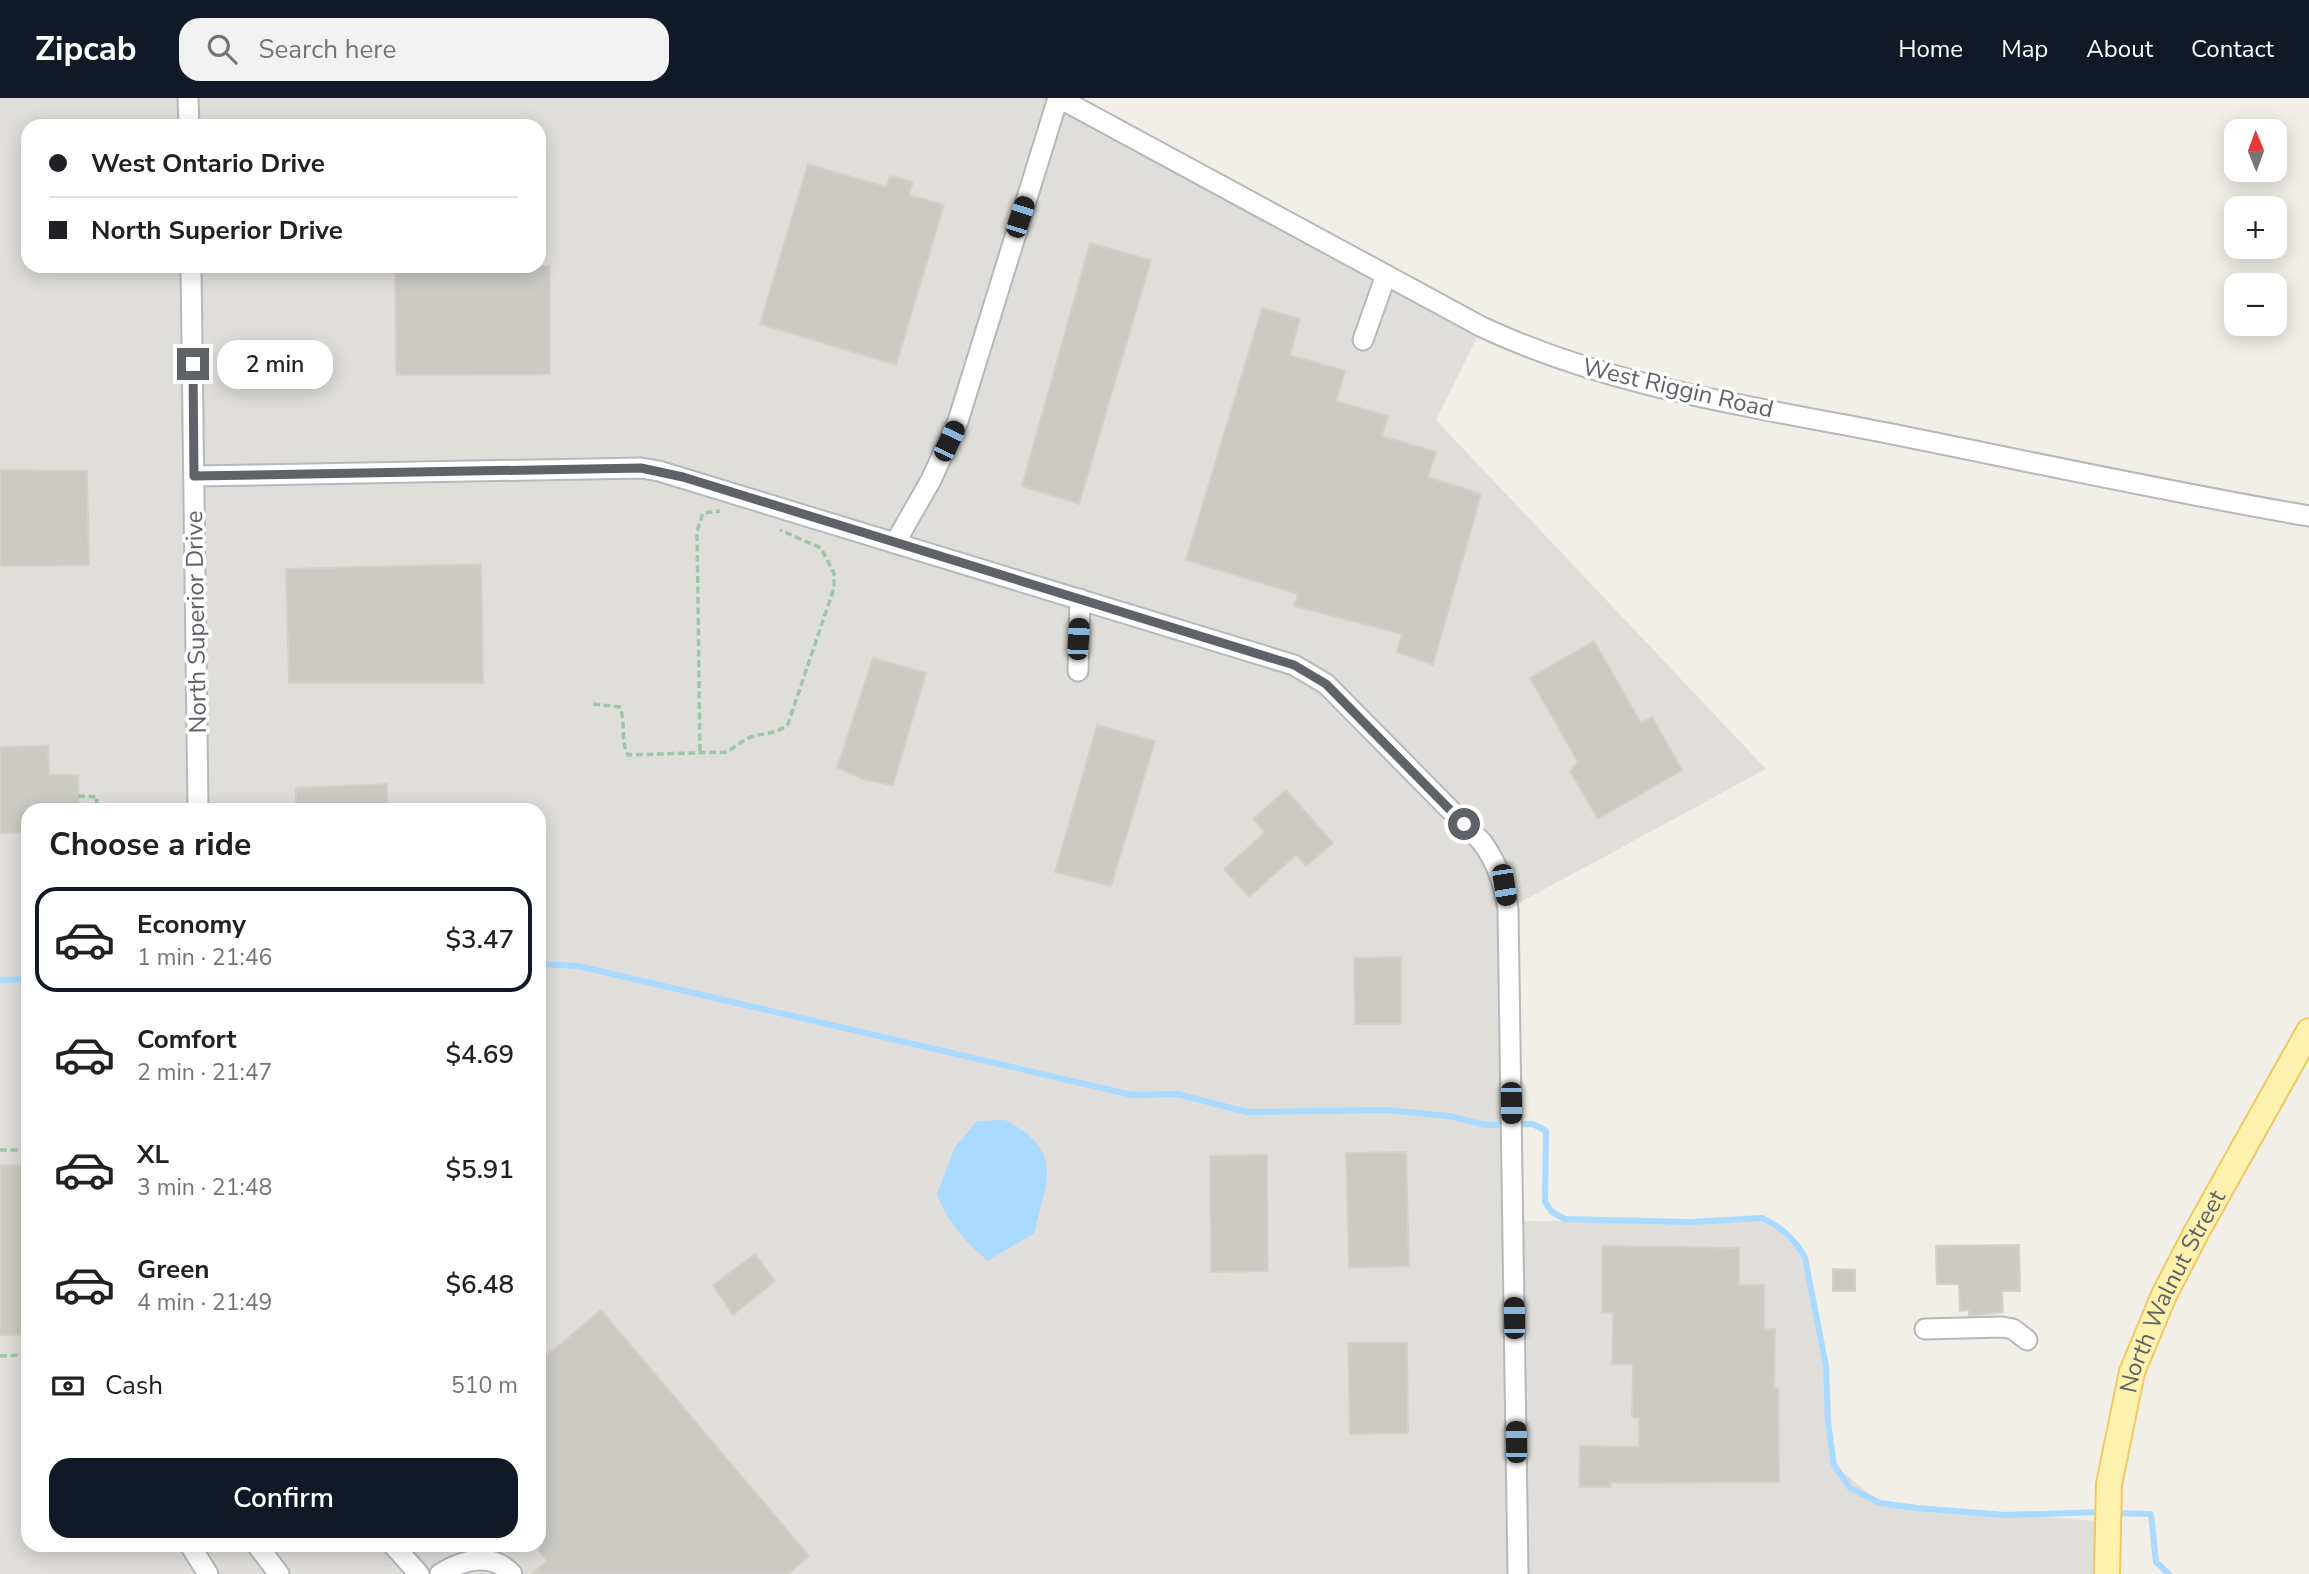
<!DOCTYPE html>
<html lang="en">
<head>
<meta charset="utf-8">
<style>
	:root { --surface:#fff; --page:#f2f2f2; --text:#202124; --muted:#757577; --line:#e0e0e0; --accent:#111827 }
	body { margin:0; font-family:"Nunito Sans",sans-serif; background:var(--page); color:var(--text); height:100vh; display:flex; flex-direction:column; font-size:26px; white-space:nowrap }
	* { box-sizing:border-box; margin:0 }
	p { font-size:23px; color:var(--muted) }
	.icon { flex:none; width:38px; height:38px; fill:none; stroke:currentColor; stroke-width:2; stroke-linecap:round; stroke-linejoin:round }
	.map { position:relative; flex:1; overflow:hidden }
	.drawer { position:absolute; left:21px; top:705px; width:525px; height:749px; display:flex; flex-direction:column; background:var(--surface); border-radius:21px; box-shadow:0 4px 18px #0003 }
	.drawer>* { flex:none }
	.hud { position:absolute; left:21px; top:21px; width:525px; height:154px; border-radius:21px; box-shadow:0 4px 18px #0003; display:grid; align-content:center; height:154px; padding:0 28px; background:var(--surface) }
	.needle { width:46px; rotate:359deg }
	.fabs { position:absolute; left:2224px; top:21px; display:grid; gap:14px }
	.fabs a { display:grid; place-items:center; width:63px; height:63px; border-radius:14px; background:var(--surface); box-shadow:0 4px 18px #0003; font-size:35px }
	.end { position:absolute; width:32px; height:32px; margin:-16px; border:9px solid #5f6368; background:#fff; box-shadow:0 0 0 4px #fff }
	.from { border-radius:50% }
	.bubble { position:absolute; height:49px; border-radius:21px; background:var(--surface); box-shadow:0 4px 18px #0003; font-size:23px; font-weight:600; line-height:49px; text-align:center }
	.car { position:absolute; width:21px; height:42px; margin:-21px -10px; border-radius:9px; box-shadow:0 0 5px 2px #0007; background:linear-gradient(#222 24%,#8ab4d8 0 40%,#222 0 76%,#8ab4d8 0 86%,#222 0) }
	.hud b { display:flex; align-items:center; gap:24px; height:66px; font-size:26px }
	.hud b+b { border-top:2px solid var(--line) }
	.hud i { width:18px; height:18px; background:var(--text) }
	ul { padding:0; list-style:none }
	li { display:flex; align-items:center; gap:21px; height:105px; margin:0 14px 10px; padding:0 14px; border:4px solid transparent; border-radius:21px }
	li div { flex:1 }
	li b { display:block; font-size:26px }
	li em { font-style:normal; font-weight:600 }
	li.on { border-color:var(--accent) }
	li>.icon { width:63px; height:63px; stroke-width:1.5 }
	h2 { padding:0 28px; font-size:32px; line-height:84px }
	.pay { display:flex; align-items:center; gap:18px; height:77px; padding:0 28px; font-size:26px }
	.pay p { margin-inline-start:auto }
	.button { display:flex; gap:14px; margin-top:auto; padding:14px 28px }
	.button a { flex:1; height:80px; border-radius:21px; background:var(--accent); color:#fff; font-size:28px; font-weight:600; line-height:80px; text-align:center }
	header { display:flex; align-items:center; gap:42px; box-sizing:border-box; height:98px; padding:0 35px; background:var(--accent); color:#fff }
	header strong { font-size:33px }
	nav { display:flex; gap:38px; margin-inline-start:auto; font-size:24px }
	.search { width:490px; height:63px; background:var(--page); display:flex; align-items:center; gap:18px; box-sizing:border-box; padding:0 24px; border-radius:21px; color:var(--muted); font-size:26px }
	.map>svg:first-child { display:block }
	.industrial { fill:#e0deda; fill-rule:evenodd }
	.water { fill:#aadaff }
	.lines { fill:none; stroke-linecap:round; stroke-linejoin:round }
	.stream { stroke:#aadaff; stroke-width:6 }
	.building { fill:#cccac5; stroke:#d6d1c6; stroke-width:2 }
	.minor-casing { stroke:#b5b8bc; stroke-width:23 }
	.major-casing { stroke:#f2c960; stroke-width:28 }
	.path { stroke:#9cc7a9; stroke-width:3.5; stroke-dasharray:7 3.5; stroke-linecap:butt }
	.minor { stroke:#fff; stroke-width:19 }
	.major { stroke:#fff2af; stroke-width:24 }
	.route { stroke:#5f6368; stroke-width:9 }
	.labels { text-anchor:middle; stroke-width:7; stroke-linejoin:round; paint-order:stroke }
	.street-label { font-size:24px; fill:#5f6368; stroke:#fff }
</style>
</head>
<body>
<header>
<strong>Zipcab</strong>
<div class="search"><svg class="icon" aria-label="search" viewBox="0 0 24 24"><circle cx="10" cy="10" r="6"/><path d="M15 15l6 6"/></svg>Search here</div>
<nav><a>Home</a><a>Map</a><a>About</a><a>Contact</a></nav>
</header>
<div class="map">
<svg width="2309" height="1476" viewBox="0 0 2309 1476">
	<rect width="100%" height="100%" fill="#f1efe8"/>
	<path class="industrial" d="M0,0H1059L1482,229L1436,322L1766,671L1508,811L1514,1123L1691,1124L1762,1120L1798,1145L1826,1268L1828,1324L1834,1367L1880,1405L2108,1424L2109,1476H0ZM28,28H539V168H28ZM28,712H539V1447H28Z"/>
	<path class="water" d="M1005,1022C1065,1054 1047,1080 1034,1135L988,1163C965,1143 948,1125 937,1096L955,1049L977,1023Z"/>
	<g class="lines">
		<g class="stream">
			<path d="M539,866L578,868L1132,997L1177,996L1247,1014L1387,1012L1449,1018L1486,1027L1533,1026L1546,1033L1545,1104L1552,1114L1565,1121L1690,1124L1762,1120C1779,1127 1797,1143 1805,1160L1826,1268L1828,1324L1834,1367L1850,1390L1880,1405L1917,1410L2005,1417L2103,1414"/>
			<polyline points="0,882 28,881"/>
			<polyline points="2114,1415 2151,1416 2156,1464 2169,1476"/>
		</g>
	</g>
	<g class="building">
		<polygon points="808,66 886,89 890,78 913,84 909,97 944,107 896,267 760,226"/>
		<polygon points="1090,145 1151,162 1079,406 1022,388"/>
		<polygon points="395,168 550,168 550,276 396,277"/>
		<polygon points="1262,210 1300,221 1290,257 1345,273 1336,303 1388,318 1382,338 1436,354 1428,379 1481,396 1433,567 1397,554 1402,536 1294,508 1298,496 1186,462"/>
		<polygon points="0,372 87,373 89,467 0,468"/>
		<polygon points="481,466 483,585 289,585 286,471"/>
		<polygon points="1594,543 1641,625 1652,619 1682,672 1598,721 1570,673 1578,664 1530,580"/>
		<polygon points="873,560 926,575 893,687 865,682 837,670"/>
		<polygon points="1097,627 1155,643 1111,788 1055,774"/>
		<polygon points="48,648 49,677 78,677 79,711 28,712 28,734 0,735 0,649"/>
		<polygon points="387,686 387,712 296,712 296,690"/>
		<polygon points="1286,692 1333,745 1306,768 1296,757 1249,799 1224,771 1265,734 1253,721"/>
		<polygon points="1401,859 1401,926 1355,926 1354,860"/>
		<polygon points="1406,1054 1409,1168 1349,1170 1346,1055"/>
		<polygon points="1267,1057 1268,1173 1211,1174 1210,1058"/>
		<rect x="0" y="1067" width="28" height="170"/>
		<polygon points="2019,1147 2020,1193 2002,1193 2003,1214 1969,1218 1969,1212 1960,1213 1959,1186 1937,1186 1936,1148"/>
		<polygon points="1602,1148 1739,1150 1739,1187 1764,1187 1764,1231 1775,1231 1774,1290 1778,1290 1779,1384 1611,1385 1611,1389 1579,1389 1580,1348 1639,1349 1639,1320 1632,1319 1633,1266 1612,1266 1613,1215 1602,1215"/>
		<polygon points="755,1156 775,1183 733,1217 713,1187"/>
		<polygon points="1833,1171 1855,1172 1855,1193 1833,1193"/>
		<polygon points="601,1212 809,1458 788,1476 531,1476 547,1463 539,1453 539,1264"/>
		<polygon points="1348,1245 1407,1245 1408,1335 1350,1336"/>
	</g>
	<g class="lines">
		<defs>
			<g id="minor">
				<polyline points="188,0 189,28"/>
				<path d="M1059,0L1482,229C1610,289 1749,308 1887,335C2027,363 2168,394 2309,418"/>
				<polyline points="191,168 198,712"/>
				<polyline points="1363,242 1386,177"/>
				<path d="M194,378L641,370L659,373L1294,567L1326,586L1482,744C1497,765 1504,785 1508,811L1518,1476"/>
				<polyline points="895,445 931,382 958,323 1058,0"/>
				<polyline points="1078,573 1080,501"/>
				<polyline points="1925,1231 2002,1229 2013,1231 2027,1242"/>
				<polyline points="190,1447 208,1476"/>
				<polyline points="257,1447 279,1476"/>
				<polyline points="393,1447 419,1476"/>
				<path d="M440,1476C463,1461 492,1454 512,1476"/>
			</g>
			<g id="major">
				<path id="s1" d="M2107,1476L2109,1386L2132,1274L2164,1197L2196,1135L2309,933"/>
			</g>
		</defs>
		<use href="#minor" class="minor-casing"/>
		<use href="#major" class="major-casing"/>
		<g class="path">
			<path d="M593,606L620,609C626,625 620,642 628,657L726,654C735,650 742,642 751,639C766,634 776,637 788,626L834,490V475L821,450L780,432"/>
			<polyline points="700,653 697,433 703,415 720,413"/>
			<polyline points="78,698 97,699 96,712"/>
			<polyline points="59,711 60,712"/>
			<polyline points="0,1052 28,1052"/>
			<polyline points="0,1258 28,1257"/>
		</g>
		<use href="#minor" class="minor"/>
		<use href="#major" class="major"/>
	</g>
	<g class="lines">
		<polyline class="route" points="193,266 194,378 641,370 683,379 1294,567 1326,586 1464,726"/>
	</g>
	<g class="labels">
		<g class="street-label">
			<text transform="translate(1678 290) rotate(13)" y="8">West Riggin Road</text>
			<text transform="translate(196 524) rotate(-91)" y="8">North Superior Drive</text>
			<text dy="8" stroke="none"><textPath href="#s1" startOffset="294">North Walnut Street</textPath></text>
		</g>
	</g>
</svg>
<div class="fabs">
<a><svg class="needle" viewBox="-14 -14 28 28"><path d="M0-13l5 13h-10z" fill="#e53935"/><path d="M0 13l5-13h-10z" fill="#757577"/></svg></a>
<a>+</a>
<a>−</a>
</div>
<i class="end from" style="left:1464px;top:726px"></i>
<i class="end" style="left:193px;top:266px"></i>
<div class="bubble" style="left:217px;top:242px;width:116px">2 min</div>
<i class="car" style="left:1020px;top:119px;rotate:18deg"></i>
<i class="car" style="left:949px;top:343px;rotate:25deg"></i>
<i class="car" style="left:1078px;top:541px;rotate:3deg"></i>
<i class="car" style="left:1504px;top:787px;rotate:171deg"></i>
<i class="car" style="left:1511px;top:1005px;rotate:179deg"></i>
<i class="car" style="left:1514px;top:1220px;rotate:359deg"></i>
<i class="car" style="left:1516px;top:1344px;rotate:359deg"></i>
<div class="hud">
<b><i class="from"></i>West Ontario Drive</b>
<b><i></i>North Superior Drive</b>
</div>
<section class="drawer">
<h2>Choose a ride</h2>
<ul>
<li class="on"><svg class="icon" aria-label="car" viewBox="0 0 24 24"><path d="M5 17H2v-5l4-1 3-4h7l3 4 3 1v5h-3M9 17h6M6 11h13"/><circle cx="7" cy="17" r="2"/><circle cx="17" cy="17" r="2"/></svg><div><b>Economy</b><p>1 min · 21:46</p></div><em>$3.47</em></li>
<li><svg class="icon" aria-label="car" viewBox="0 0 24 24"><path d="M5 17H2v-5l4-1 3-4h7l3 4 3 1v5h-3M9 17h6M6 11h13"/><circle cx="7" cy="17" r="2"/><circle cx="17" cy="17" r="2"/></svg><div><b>Comfort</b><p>2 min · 21:47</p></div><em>$4.69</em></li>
<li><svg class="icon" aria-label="car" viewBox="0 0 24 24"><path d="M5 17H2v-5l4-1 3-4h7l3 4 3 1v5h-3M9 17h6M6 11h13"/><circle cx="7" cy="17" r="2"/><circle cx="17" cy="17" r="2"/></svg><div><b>XL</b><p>3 min · 21:48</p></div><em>$5.91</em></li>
<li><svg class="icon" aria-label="car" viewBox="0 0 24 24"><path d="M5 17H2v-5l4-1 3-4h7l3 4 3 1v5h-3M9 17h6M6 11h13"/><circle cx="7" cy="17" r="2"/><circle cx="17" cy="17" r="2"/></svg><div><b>Green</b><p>4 min · 21:49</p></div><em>$6.48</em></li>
</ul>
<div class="pay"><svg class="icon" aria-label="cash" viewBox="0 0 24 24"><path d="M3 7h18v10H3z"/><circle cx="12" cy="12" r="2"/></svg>Cash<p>510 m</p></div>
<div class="button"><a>Confirm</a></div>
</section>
</div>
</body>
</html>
